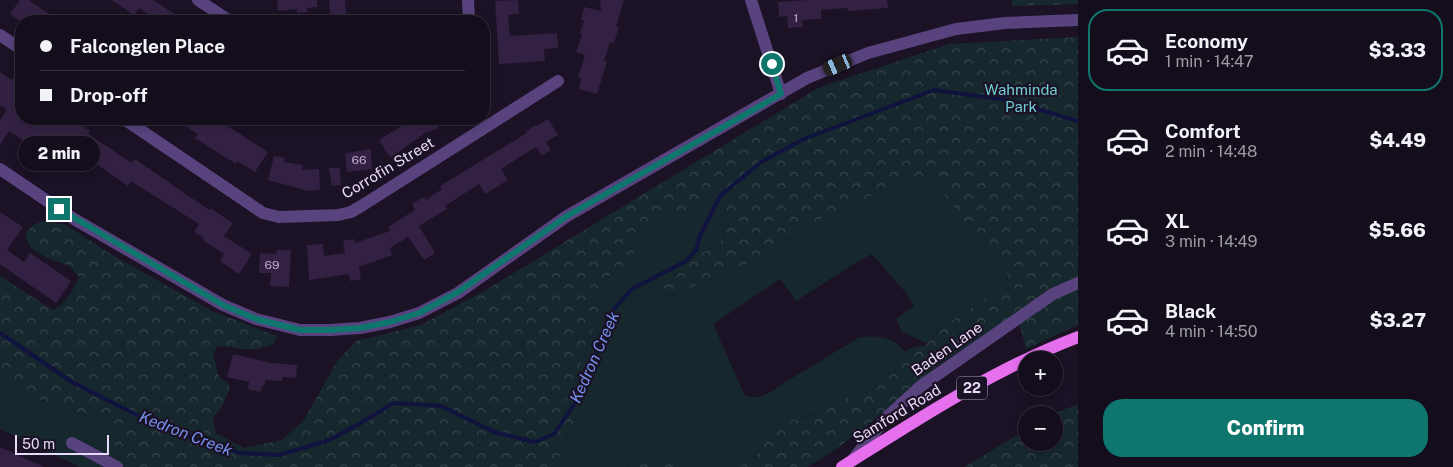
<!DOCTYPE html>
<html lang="en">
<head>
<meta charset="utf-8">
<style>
	:root { --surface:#140e1c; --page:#1d1725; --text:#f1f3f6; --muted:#9d9ca3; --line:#332e3b; --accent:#0f766e }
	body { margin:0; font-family:"Public Sans",sans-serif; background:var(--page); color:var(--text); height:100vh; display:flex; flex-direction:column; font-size:19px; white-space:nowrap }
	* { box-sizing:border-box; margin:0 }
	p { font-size:16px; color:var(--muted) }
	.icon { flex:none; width:28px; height:28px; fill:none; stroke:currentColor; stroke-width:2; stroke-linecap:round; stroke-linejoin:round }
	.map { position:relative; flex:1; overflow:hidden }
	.side { display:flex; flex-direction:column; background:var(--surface); width:375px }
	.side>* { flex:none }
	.banner { position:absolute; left:15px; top:15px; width:475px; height:110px; border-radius:20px; box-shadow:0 2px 8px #0003,0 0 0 1px var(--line); display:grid; align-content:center; height:110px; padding:0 25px; background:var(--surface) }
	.fabs { position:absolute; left:1018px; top:351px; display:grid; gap:10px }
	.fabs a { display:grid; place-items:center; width:45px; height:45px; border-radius:50%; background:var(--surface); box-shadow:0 2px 8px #0003,0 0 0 1px var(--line); font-size:25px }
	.scale { position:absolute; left:15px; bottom:12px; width:94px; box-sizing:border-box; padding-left:5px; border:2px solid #e8dafa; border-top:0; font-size:14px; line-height:18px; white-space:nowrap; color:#e8dafa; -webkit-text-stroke:4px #1b1225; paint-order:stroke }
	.end { position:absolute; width:22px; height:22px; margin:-11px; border:6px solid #0f766e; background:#fff; box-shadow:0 0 0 2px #fff }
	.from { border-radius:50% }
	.bubble { position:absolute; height:35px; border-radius:18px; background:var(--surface); box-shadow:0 2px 8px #0003,0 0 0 1px var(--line); font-size:16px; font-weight:800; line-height:35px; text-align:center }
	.car { position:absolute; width:15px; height:30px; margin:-15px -8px; border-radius:6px; box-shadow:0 0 4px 1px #0007; background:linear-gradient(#222 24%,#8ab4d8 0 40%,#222 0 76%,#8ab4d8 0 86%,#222 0) }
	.banner b { display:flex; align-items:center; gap:18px; height:48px; font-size:19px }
	.banner b+b { border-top:1px solid var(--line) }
	.banner i { width:12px; height:12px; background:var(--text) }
	ul { padding:9px 0 0; list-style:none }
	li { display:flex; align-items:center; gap:15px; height:82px; margin:0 10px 8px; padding:0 15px; border:2px solid transparent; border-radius:20px }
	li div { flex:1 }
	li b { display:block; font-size:19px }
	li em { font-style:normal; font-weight:800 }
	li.current { border-color:var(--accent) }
	li>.icon { width:45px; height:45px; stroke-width:1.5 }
	.cta { display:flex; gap:10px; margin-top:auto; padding:10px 25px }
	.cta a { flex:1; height:58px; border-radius:20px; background:var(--accent); color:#fff; font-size:20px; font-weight:800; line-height:58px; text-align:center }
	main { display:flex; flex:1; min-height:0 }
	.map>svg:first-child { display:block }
	.grass { fill:#16272e }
	.forest { fill:url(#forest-crowns) }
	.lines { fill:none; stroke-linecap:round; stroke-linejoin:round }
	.stream { stroke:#11133f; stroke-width:4 }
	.building { fill:#332143 }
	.minor { stroke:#58437e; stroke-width:12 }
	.major { stroke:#e66fed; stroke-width:12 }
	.route { stroke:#0f766e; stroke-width:6 }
	.labels { text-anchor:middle; stroke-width:4.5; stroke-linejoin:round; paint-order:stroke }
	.number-label { font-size:12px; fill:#bbaccc }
	.shield { fill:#1b1225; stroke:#aa9eba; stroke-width:1 }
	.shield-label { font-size:14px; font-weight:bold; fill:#e8dafa }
	.park-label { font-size:15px; fill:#6fcbd2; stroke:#1b1225 }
	.street-label { font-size:15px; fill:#e8dafa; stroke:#1b1225 }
	.water-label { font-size:16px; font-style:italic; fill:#758fed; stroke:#1b1225 }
</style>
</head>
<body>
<main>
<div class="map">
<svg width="1078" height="467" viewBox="0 0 1078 467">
	<defs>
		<pattern id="forest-crowns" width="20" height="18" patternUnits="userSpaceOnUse" patternTransform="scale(1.25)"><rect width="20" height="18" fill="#16272e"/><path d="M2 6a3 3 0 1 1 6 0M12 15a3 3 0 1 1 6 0" fill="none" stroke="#38464d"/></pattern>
	</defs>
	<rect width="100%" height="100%" fill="#1b1225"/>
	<g class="grass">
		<path d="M929,177L1002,254L1008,280L995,291L947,325L926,343L902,332L896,319L914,306L906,293L872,254L857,262L796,301L780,279L713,324L745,396C758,399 769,395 779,386L858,338C875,334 895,337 905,352L898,358L894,372L862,388L840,403L820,413L803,416L758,453L747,464L739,467H683L675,457L653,460L626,467H555L576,416L578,375L591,333L604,312L599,301L609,276L630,260L651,223L701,205L720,190L728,201L721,226L724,236L719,245L657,274L650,281L666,297L741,268L820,219L911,178Z"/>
		<path d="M0,374C11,382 23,391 35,397C59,409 102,415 117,437L113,458L125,467H80L0,429Z"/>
	</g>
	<g class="forest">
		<polygon points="1012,0 1078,0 1078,4 1012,6"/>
		<path d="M1078,37V325L1026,349L1016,312L1009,319L936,367L873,421L832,452L807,467H739C760,459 767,434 786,423C798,416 811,417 823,411C837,405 849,396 863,388C873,382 884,377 894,372L898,358L908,349L925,345L947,325L995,291L1008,280L1002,254L986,253L942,191L929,177L911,178L820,219L741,268L666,297L654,296L649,288L650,281L657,274L719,245L724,236L721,226L728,201L720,190L701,205L651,223L630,260L609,276L599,301L604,312L591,333L578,375L576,416L555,467H125L113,458L110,448L117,437C102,415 60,409 37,398C24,392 11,382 0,374V276L53,310C66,303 73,291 79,277L69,266L45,257L31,248L25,235L32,226L42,221L66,225L109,253L212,311L277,336L274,344C248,354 243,347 218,346L213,354L219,377L227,382L230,388L222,407L213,417L216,433L244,448L282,440L304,420L338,360L356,341L421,325L484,291L818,88L949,44Z"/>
		<polygon points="1078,404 1078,467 965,467 1026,429 1026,442 1054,442 1054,415 1051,415"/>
		<polygon points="675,457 683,467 626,467 653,460"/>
	</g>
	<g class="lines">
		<polyline class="stream" points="0,333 72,382 133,413 197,440 239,453 279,455 327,441 361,423 393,403 441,406 494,432 535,442 554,434 575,403 591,370 602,333 614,309 632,289 686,261 696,250 700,236 720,196 761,162 804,139 934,90 1007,100 1078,121"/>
	</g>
	<g class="building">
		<polygon points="20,0 28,0 60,21 20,21 10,14"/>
		<polygon points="112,0 153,0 185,21 159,21 139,8 134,15"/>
		<polygon points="277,0 317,0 317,7 307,8 308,12 297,13 297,9 278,11"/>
		<polygon points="329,0 345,0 346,14 330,15"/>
		<polygon points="518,0 519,14 508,15 510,36 557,33 558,48 544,49 545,61 499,64 495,1"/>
		<polygon points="600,0 624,0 616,26 619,27 614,43 610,42 604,61 607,61 597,94 579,89 581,78 578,77 585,55 576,52 582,34 580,33 584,21 581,20 584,7 601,11"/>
		<polygon points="808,0 887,0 888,8 848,11 847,8 821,10 821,19 802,20 803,27 788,28 787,16 779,17 778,2"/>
		<polygon points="0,72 12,80 14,77 21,82 21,119 72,119 90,131 88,134 132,163 135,159 209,210 210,208 233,223 224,236 252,254 239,274 220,261 224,254 203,240 204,238 194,232 199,224 131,181 128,186 77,150 74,156 47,138 39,150 9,131 0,145 0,120 7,110 0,105"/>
		<polygon points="174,119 217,119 268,152 255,172 237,161 236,164 195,138 198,134"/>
		<polygon points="413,119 435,119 439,128 425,133 391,157 389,156 379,140"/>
		<polygon points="548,119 558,135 546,142 551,150 542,156 536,147 501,169 508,180 485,194 479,184 445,206 447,209 419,226 435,253 424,260 408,237 390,248 392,255 359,267 361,279 350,281 349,274 309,280 307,245 323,244 324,256 345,253 343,241 354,239 355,243 390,231 388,227 415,210 412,204 424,197 426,200 442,189 440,186 527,133 526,131 536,125 537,126"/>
		<polygon points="371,149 372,169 347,172 345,153"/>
		<polygon points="274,156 285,158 284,162 303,165 302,170 319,169 320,190 308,191 268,180"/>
		<polygon points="329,168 340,168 341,185 332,186"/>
		<polygon points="0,212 23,227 7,250 24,262 30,253 71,281 56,303 0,264"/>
		<polygon points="277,250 291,250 289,287 270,286 271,273 259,273 260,253 276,254"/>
		<polygon points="233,354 271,363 297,365 296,378 282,377 282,381 266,380 264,386 262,386 260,392 248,389 249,382 227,377"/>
		<polygon points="0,447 44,467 0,467"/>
	</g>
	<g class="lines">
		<g class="minor">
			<polyline points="198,0 230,21"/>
			<polyline points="468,0 469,21"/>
			<polyline points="751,0 781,94"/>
			<polyline points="0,35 21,49"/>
			<polyline points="124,119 263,213 279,217 338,215 351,212 363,205 558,81"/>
			<polyline points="0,169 74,219 223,305 256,319 300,330 330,330 360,328 390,322 419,313 458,293 567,216 807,78 868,53 956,29 1005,23 1078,20"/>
			<polyline points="72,443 117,467"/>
			<polyline points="854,458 887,417 921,386 1053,294 1078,283"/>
		</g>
		<path class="major" d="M842,467C918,419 994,369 1078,337"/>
	</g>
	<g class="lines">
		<polyline class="route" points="59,209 223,305 256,319 300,330 330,330 360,328 390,322 419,313 458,292 567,216 781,94 772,64"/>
	</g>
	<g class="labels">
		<g class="number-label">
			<text x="796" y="22">1</text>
			<text x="359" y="164">66</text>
			<text x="272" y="269">69</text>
		</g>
		<rect class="shield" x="957" y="376.5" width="30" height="23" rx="4"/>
		<g class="shield-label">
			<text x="972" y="393">22</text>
		</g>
		<g class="park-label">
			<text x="1021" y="95">Wahminda<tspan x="1021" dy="17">Park</tspan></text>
		</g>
		<g class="street-label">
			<text transform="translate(388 168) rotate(-31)" y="5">Corrofin Street</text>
			<text transform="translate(947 349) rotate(-35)" y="5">Baden Lane</text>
			<text transform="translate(897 414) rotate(-31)" y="5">Samford Road</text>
		</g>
		<g class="water-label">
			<text transform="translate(594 357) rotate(-66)" y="6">Kedron Creek</text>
			<text transform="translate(186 433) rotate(21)" y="6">Kedron Creek</text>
		</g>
	</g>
</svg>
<div class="fabs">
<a>+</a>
<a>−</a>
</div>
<div class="scale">50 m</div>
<i class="end from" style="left:772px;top:64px"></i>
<i class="end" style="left:59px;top:209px"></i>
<div class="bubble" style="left:18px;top:136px;width:82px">2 min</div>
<i class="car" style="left:838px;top:65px;rotate:247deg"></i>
<div class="banner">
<b><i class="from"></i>Falconglen Place</b>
<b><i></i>Drop-off</b>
</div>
</div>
<section class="side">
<ul>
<li class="current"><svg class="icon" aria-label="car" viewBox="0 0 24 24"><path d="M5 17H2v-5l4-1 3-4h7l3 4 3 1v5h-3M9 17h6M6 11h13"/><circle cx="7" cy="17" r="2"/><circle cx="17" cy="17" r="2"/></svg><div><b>Economy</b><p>1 min · 14:47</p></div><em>$3.33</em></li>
<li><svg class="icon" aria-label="car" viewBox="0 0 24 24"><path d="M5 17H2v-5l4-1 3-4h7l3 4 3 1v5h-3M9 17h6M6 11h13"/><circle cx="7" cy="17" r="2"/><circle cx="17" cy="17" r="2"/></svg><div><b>Comfort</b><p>2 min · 14:48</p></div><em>$4.49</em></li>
<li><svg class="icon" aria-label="car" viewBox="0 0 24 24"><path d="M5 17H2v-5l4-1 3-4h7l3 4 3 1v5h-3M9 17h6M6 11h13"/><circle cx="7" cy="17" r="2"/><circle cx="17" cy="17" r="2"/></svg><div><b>XL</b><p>3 min · 14:49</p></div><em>$5.66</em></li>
<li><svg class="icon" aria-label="car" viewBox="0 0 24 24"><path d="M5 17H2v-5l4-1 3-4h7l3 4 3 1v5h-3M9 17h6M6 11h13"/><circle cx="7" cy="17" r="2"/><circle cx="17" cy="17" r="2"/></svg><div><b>Black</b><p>4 min · 14:50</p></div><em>$3.27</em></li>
</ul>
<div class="cta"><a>Confirm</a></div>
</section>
</main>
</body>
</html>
